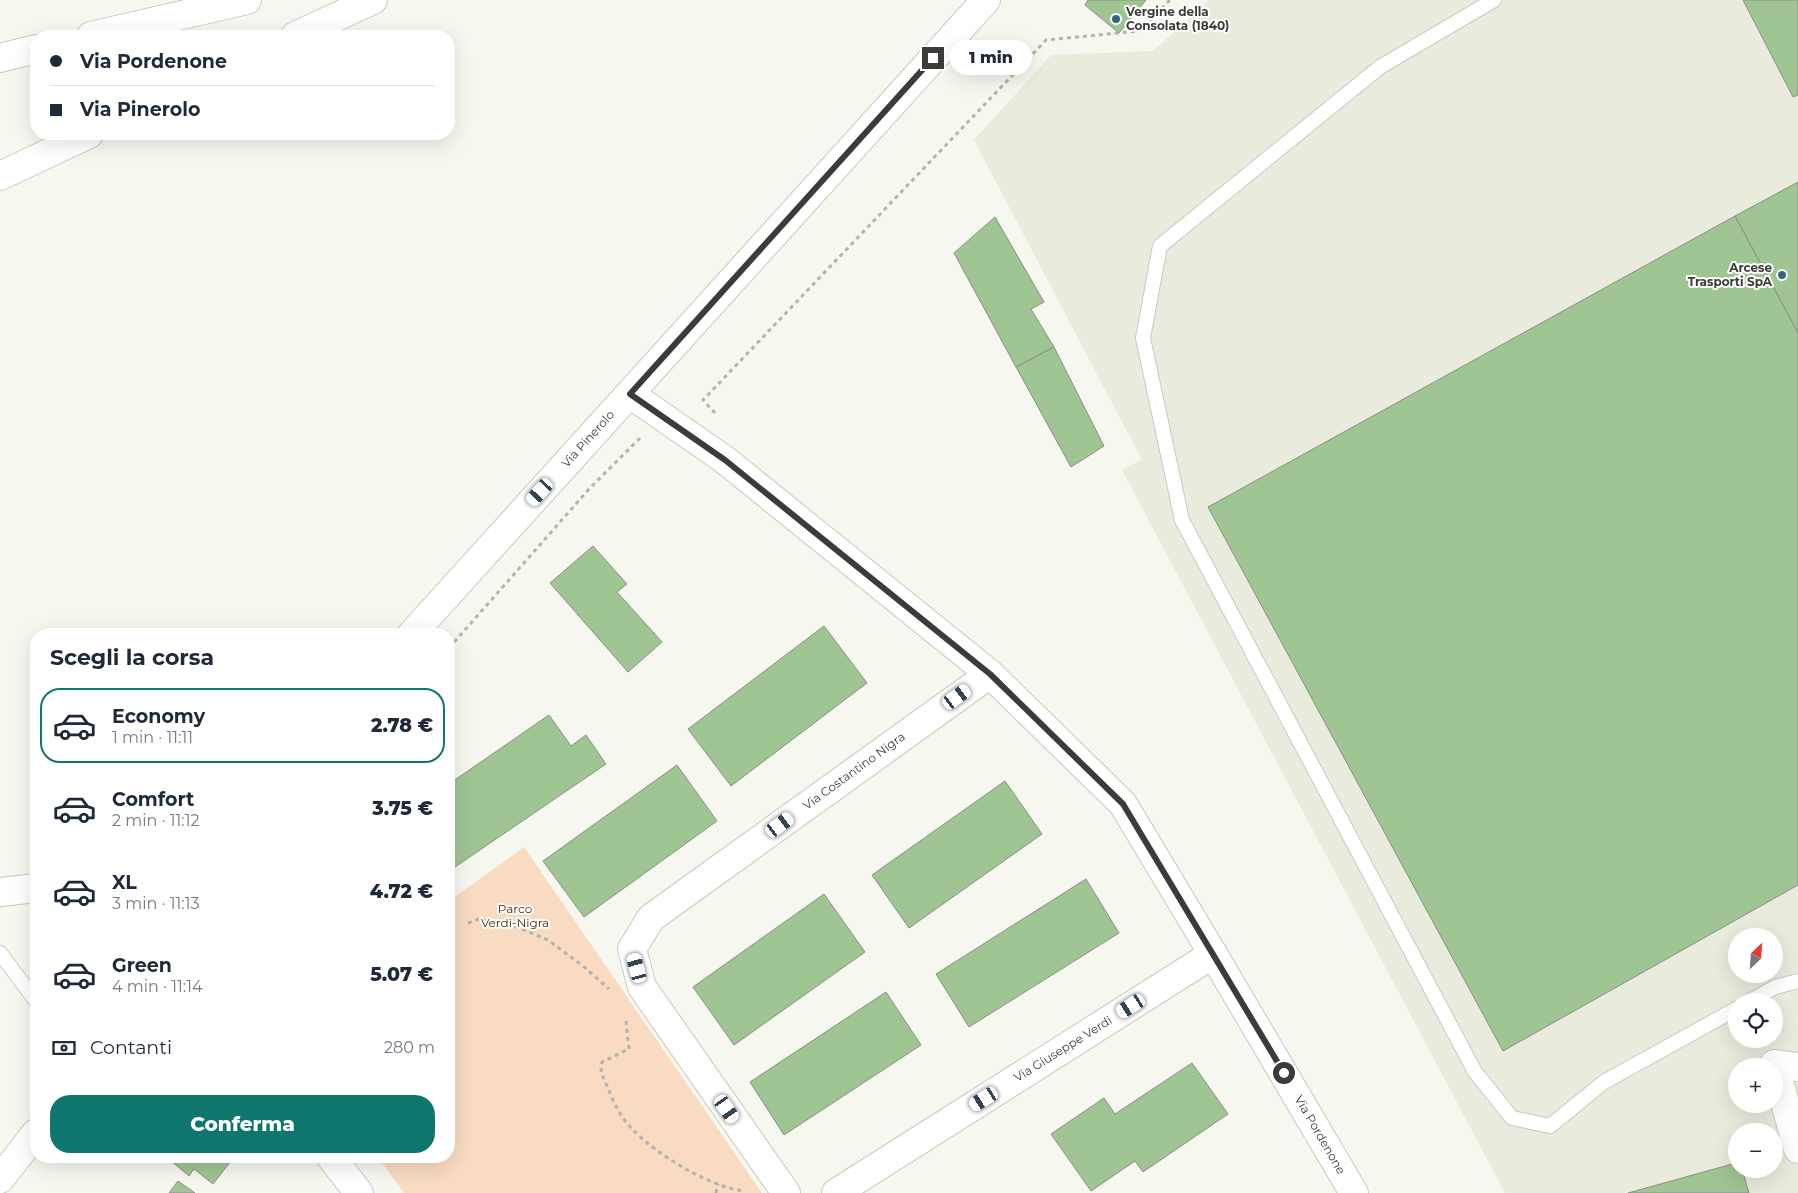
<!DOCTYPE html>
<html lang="it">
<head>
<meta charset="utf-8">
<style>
	:root { --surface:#fff; --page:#f6f6f7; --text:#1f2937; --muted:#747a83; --line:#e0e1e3; --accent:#0f766e }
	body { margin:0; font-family:Montserrat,sans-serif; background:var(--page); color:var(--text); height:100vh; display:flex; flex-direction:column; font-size:19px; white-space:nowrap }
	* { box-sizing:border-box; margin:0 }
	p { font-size:16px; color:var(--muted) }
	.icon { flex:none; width:28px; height:28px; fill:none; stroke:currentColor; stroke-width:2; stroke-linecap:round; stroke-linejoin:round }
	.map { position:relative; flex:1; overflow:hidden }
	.drawer { position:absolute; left:30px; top:628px; width:425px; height:535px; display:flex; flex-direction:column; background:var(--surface); border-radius:20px; box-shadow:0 5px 20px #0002 }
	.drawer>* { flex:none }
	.hud { position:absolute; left:30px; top:30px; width:425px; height:110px; border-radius:20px; box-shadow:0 5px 20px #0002; display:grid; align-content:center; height:110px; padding:0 20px; background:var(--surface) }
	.needle { width:32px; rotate:25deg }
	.buttons { position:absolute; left:1728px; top:928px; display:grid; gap:10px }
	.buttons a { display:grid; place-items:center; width:55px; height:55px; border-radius:50%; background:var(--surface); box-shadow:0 5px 20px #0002; font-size:25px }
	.end { position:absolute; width:22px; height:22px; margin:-11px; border:6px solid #3b3c39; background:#fff; box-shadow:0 0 0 2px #fff }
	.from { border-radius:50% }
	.bubble { position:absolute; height:35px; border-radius:18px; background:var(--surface); box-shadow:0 5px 20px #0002; font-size:16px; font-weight:800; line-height:35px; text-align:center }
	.car { position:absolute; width:15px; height:30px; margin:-15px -8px; border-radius:6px; box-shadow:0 0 4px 1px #0007; background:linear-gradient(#fff 24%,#345 0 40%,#fff 0 76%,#345 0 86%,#fff 0) }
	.hud b { display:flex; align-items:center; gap:18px; height:48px; font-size:19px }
	.hud b+b { border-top:1px solid var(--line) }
	.hud i { width:12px; height:12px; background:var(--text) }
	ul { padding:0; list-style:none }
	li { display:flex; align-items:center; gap:15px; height:75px; margin:0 10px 8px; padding:0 10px; border:2px solid transparent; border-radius:20px }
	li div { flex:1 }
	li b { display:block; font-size:19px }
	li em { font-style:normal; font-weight:800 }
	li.active { border-color:var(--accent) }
	li>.icon { width:45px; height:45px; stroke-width:1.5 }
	h2 { padding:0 20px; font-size:22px; line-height:60px }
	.pay { display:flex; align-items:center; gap:12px; height:55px; padding:0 20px; font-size:19px }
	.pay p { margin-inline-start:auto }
	.button { display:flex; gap:10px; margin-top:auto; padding:10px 20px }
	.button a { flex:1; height:58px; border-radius:20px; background:var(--accent); color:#fff; font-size:20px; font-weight:800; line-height:58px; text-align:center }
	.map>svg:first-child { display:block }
	.built { fill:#e9ebdc; fill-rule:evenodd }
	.green { fill:#f8dbc1 }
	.building { fill:#9fc593; stroke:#8b8f89 }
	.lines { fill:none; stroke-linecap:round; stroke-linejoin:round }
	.lane-casing { stroke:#c8c9c1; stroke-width:16 }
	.street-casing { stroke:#c8c9c1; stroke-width:30 }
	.primary-casing { stroke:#c8c9c1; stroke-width:30 }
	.path { stroke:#b3b4ad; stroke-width:3; stroke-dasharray:4 4; stroke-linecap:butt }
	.lane { stroke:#fff; stroke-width:14 }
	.street { stroke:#fff; stroke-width:28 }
	.primary { stroke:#fff; stroke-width:28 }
	.route { stroke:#3b3c39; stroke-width:6 }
	.poi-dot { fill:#346583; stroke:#fff; stroke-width:2 }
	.labels { text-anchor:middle; stroke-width:4; stroke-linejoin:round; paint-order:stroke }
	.poi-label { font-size:12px; font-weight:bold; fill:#3b3c39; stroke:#fff; text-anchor:start }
	.street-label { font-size:12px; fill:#3b3c39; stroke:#fff }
	.park-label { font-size:12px; fill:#492a06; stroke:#fff }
</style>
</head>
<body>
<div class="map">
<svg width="1798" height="1193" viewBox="0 0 1798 1193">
	<rect width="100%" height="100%" fill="#f6f7ef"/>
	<path class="built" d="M1209,0H1798V1193H1505L1122,470L1142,460L974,140L1051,55L1153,51ZM1736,936H1774V974H1736ZM1736,1001H1774V1039H1736ZM1736,1066H1774V1104H1736ZM1736,1131H1774V1169H1736Z"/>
	<polygon class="green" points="524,847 762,1193 404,1193 377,1156 449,1156 449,901"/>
	<g class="building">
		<polygon points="1088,0 1146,0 1119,33 1085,5"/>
		<polygon points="1743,0 1798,0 1798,95 1793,97"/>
		<polygon points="1798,182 1798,333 1735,216"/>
		<polygon points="1735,216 1798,333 1798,885 1503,1051 1208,507"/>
		<polygon points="995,217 1044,302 1031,309 1054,347 1016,367 954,253"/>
		<polygon points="1054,347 1104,446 1071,467 1016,367"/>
		<polygon points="593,546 627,584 617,592 662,642 628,672 550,583"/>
		<polygon points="824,626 867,683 731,786 688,729"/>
		<polygon points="549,715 571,746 586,735 606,764 452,869 449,864 449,784"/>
		<polygon points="677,765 717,821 584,917 543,861"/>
		<polygon points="1005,781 1042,834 909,928 872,875"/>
		<polygon points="1086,879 1119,933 969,1027 936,974"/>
		<polygon points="824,894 865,952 734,1045 693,987"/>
		<polygon points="886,992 921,1045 784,1135 750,1082"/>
		<polygon points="1192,1063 1228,1114 1143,1172 1135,1161 1091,1191 1051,1134 1104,1098 1115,1114"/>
		<polygon points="165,1156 235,1156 213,1184 194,1169 189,1176"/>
		<polygon points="1736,1163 1736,1169 1742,1169 1749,1193 1628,1193"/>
		<polygon points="178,1181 195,1193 169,1193"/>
	</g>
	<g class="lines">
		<defs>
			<g id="lane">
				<polyline points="1494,0 1380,67 1160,246 1143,338 1182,520 1475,1072 1512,1118 1550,1126 1604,1082 1736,1009"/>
				<polyline points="0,953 36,1001"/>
				<polyline points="1750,1001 1775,987 1798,981"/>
			</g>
			<g id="street">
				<polyline points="295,36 373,0"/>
				<polyline points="0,176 89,134"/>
				<polyline points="630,394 725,460 990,674 1123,804 1213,954 1354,1193"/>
				<polyline points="412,634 986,0"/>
				<polyline points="0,892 36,888"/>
				<polyline points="1798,1067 1774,1064 1798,1149"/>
				<polyline points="330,1156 359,1193"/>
				<polyline points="0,1179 36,1133"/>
				<polyline points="786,1193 642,987 632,949 651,918 990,674"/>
				<polyline points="836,1193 1213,954"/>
			</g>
			<g id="primary">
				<polyline points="91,36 247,0"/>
				<polyline points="0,58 36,49"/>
			</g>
		</defs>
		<use href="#lane" class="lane-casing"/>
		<use href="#street" class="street-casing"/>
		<use href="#primary" class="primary-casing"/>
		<g class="path">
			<polyline points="715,413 703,400 1046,40 1139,31 1170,0"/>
			<polyline points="449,648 589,489 639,439 641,440"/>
			<polyline points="468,923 479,919 517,927 548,940 583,966 609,989"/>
			<path d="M626,1021L629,1049L602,1062C599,1072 604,1079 608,1088C613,1102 621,1117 631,1128C657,1155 709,1187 745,1191"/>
			<polyline points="716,1193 718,1184"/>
		</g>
		<use href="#lane" class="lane"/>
		<use href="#street" class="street"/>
		<use href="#primary" class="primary"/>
	</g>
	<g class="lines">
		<polyline class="route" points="933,58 630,394 725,460 990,674 1123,804 1284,1073"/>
	</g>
	<g class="poi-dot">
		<circle cx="1116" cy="19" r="5"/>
		<circle cx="1782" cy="275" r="5"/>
	</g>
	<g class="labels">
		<g class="poi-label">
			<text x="1126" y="16">Vergine della<tspan x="1126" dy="14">Consolata (1840)</tspan></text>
			<text x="1772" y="272" text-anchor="end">Arcese<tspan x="1772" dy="14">Trasporti SpA</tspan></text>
		</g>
		<g class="street-label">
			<text transform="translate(588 439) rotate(-48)" y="4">Via Pinerolo</text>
			<text transform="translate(854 771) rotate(-36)" y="4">Via Costantino Nigra</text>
			<text transform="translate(1063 1049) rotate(-32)" y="4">Via Giuseppe Verdi</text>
			<text transform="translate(1320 1135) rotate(60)" y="4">Via Pordenone</text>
		</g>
		<g class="park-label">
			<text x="515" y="913">Parco<tspan x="515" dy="14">Verdi-Nigra</tspan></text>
		</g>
	</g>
</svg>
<div class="buttons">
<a><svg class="needle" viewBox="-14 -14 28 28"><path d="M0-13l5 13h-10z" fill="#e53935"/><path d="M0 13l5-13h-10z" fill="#747a83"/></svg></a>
<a><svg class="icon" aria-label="locate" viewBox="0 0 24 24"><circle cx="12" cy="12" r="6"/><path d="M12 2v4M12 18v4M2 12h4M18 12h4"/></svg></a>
<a>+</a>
<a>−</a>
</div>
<i class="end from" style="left:1284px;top:1073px"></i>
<i class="end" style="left:933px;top:58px"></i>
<div class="bubble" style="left:950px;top:40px;width:82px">1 min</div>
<i class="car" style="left:540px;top:492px;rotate:222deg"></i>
<i class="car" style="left:957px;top:697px;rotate:54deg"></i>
<i class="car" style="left:780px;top:825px;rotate:54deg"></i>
<i class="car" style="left:637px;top:968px;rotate:345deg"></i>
<i class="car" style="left:1131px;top:1006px;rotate:238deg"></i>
<i class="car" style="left:984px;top:1099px;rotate:238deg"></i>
<i class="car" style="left:727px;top:1109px;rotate:145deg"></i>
<div class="hud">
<b><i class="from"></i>Via Pordenone</b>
<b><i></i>Via Pinerolo</b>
</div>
<section class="drawer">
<h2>Scegli la corsa</h2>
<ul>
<li class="active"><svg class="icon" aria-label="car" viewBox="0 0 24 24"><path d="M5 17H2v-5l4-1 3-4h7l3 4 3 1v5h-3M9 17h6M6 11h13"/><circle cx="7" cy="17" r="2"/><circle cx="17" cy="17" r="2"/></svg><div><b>Economy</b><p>1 min · 11:11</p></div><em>2.78 €</em></li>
<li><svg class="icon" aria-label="car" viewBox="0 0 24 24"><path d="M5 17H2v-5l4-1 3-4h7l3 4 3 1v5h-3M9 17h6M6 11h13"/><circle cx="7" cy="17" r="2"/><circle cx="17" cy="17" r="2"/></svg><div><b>Comfort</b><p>2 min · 11:12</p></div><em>3.75 €</em></li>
<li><svg class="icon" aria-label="car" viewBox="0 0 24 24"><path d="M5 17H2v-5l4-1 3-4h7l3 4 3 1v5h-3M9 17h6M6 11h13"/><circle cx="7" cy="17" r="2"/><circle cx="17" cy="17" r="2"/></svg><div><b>XL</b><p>3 min · 11:13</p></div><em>4.72 €</em></li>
<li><svg class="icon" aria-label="car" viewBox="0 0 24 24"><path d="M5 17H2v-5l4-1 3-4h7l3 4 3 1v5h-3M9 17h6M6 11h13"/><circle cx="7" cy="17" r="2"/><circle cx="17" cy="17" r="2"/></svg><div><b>Green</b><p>4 min · 11:14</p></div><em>5.07 €</em></li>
</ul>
<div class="pay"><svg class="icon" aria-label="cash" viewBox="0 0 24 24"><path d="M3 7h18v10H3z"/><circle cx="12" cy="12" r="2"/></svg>Contanti<p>280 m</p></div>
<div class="button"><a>Conferma</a></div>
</section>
</div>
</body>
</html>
